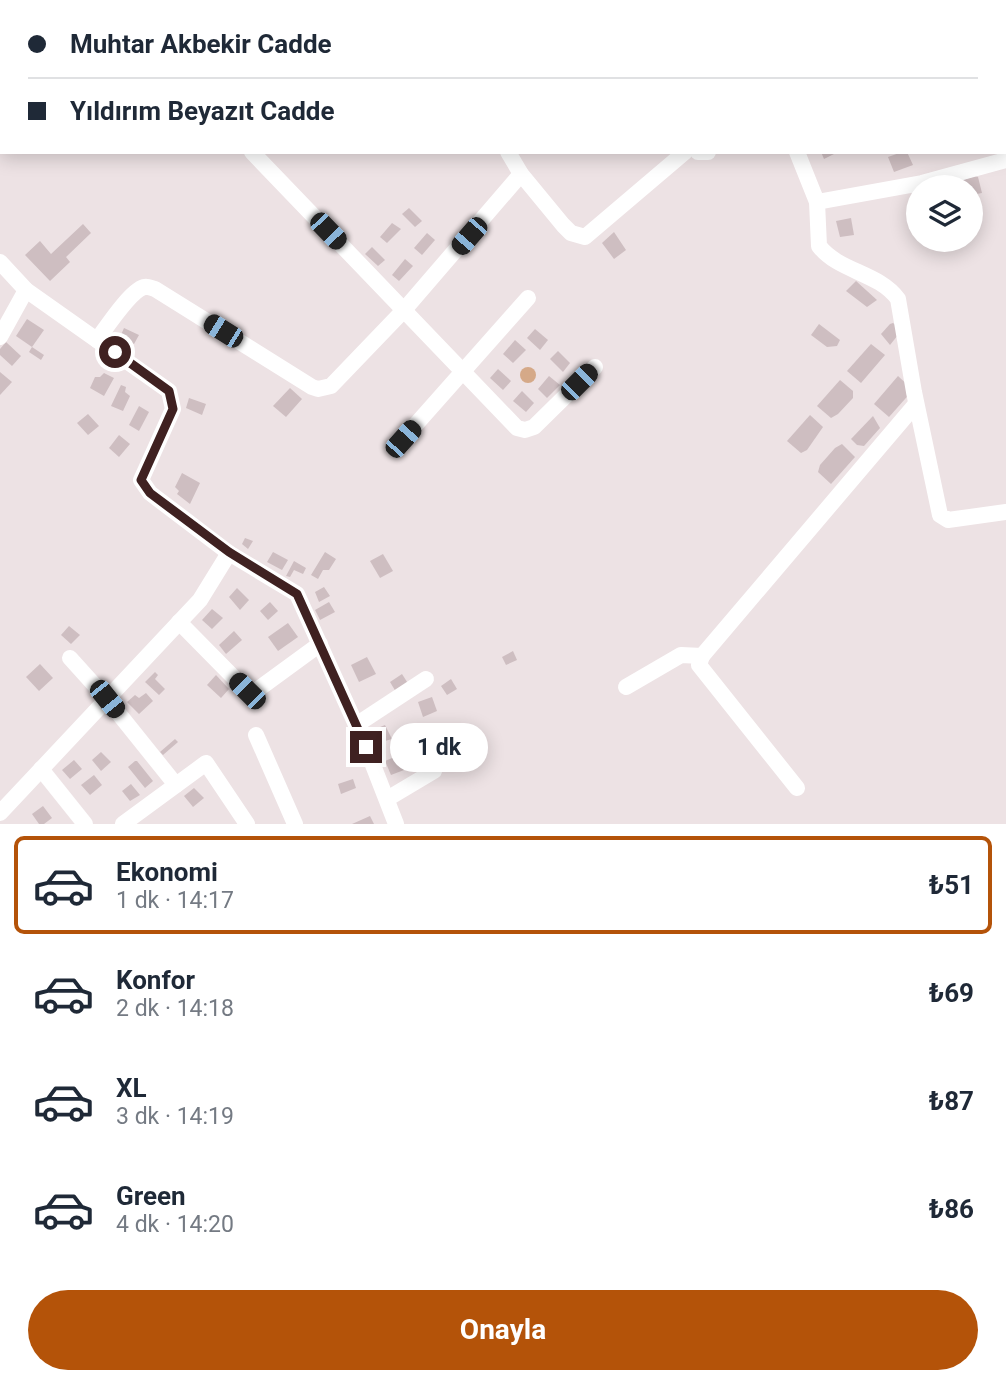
<!DOCTYPE html>
<html lang="tr">
<head>
<meta charset="utf-8">
<style>
	:root { --surface:#fff; --page:#f6f6f7; --text:#1f2937; --muted:#747a83; --line:#e0e1e3; --accent:#b45309 }
	body { margin:0; font-family:Roboto,sans-serif; background:var(--page); color:var(--text); height:100vh; display:flex; flex-direction:column; font-size:26px; white-space:nowrap }
	* { box-sizing:border-box; margin:0 }
	p { font-size:23px; color:var(--muted) }
	.icon { flex:none; width:38px; height:38px; fill:none; stroke:currentColor; stroke-width:2; stroke-linecap:round; stroke-linejoin:round }
	.map { position:relative; height:824px; overflow:hidden }
	.panel { display:flex; flex-direction:column; background:var(--surface); flex:1 }
	.panel>* { flex:none }
	.banner { position:absolute; left:0px; top:0px; width:1006px; height:154px; box-shadow:0 4px 18px #0003; display:grid; align-content:center; height:154px; padding:0 28px; background:var(--surface) }
	.fabs { position:absolute; left:906px; top:175px; display:grid; gap:14px }
	.fabs a { display:grid; place-items:center; width:77px; height:77px; border-radius:50%; background:var(--surface); box-shadow:0 4px 18px #0003; font-size:35px }
	.end { position:absolute; width:32px; height:32px; margin:-16px; border:9px solid #3f2121; background:#fff; box-shadow:0 0 0 4px #fff }
	.from { border-radius:50% }
	.bubble { position:absolute; height:49px; border-radius:24px; background:var(--surface); box-shadow:0 4px 18px #0003; font-size:23px; font-weight:700; line-height:49px; text-align:center }
	.car { position:absolute; width:21px; height:42px; margin:-21px -10px; border-radius:9px; box-shadow:0 0 5px 2px #0007; background:linear-gradient(#222 24%,#8ab4d8 0 40%,#222 0 76%,#8ab4d8 0 86%,#222 0) }
	.banner b { display:flex; align-items:center; gap:24px; height:66px; font-size:26px }
	.banner b+b { border-top:2px solid var(--line) }
	.banner i { width:18px; height:18px; background:var(--text) }
	ul { padding:12px 0 0; list-style:none }
	li { display:flex; align-items:center; gap:21px; height:98px; margin:0 14px 10px; padding:0 14px; border:4px solid transparent; border-radius:10px }
	li div { flex:1 }
	li b { display:block; font-size:26px }
	li em { font-style:normal; font-weight:700 }
	li.current { border-color:var(--accent) }
	li>.icon { width:63px; height:63px; stroke-width:1.5 }
	.action { display:flex; gap:14px; margin-top:auto; padding:14px 28px }
	.action a { flex:1; height:80px; border-radius:42px; background:var(--accent); color:#fff; font-size:28px; font-weight:700; line-height:80px; text-align:center }
	.map>svg:first-child { display:block }
	.water { fill:#d5a988 }
	.building { fill:#cebec1 }
	.lines { fill:none; stroke-linecap:round; stroke-linejoin:round }
	.major-casing { stroke:#c9c1c1; stroke-width:22 }
	.minor { stroke:#fff; stroke-width:16 }
	.major { stroke:#a56664; stroke-width:19 }
	.route { stroke:#3f2121; stroke-width:9 }
</style>
</head>
<body>
<div class="map">
<svg width="1006" height="824" viewBox="0 0 1006 824">
	<rect width="100%" height="100%" fill="#ede2e4"/>
	<circle class="water" cx="528" cy="375" r="8"/>
	<g class="building">
		<polygon points="821,152 838,152 824,159"/>
		<polygon points="902,152 907,152 913,165 894,172 888,157"/>
		<polygon points="975,176 978,177 982,193 971,195 971,187 965,187 963,180"/>
		<polygon points="409,208 422,221 415,227 402,214"/>
		<polygon points="851,218 854,235 840,237 836,221"/>
		<polygon points="392,223 401,229 387,243 380,237"/>
		<polygon points="83,224 91,233 66,257 70,262 50,281 25,255 40,241 51,254"/>
		<polygon points="614,232 626,250 614,259 602,243"/>
		<polygon points="427,233 435,240 422,255 414,248"/>
		<polygon points="372,247 385,260 378,266 365,254"/>
		<polygon points="405,259 413,266 399,281 392,275"/>
		<polygon points="856,281 877,300 867,307 846,291"/>
		<polygon points="27,319 44,330 32,347 16,336"/>
		<polygon points="893,323 902,330 890,345 881,334 890,324"/>
		<polygon points="819,324 840,340 837,346 827,347 811,335"/>
		<polygon points="124,328 139,335 134,344 120,337"/>
		<polygon points="535,329 548,340 540,350 527,338"/>
		<polygon points="515,340 526,350 513,363 503,354"/>
		<polygon points="6,342 21,356 12,366 0,355 0,349"/>
		<polygon points="871,344 885,355 861,383 847,371"/>
		<polygon points="32,347 44,355 41,360 29,352"/>
		<polygon points="558,351 570,363 563,372 550,359"/>
		<polygon points="498,369 511,381 503,390 490,378"/>
		<polygon points="0,372 12,382 0,395"/>
		<polygon points="104,373 114,378 104,396 90,388 95,377 100,377"/>
		<polygon points="549,376 560,385 547,398 538,389"/>
		<polygon points="898,376 913,390 889,417 874,404"/>
		<polygon points="840,380 853,391 853,398 838,414 831,418 817,406"/>
		<polygon points="121,385 126,387 125,392 130,396 123,411 111,406"/>
		<polygon points="290,388 302,399 286,417 273,406"/>
		<polygon points="522,391 534,403 526,412 513,401"/>
		<polygon points="189,398 206,404 202,415 186,408"/>
		<polygon points="139,406 149,412 139,431 129,425"/>
		<polygon points="88,414 99,426 88,435 77,423"/>
		<polygon points="810,415 823,427 807,450 801,453 787,441"/>
		<polygon points="873,416 880,428 864,446 857,445 851,439"/>
		<polygon points="119,435 130,444 119,457 109,448"/>
		<polygon points="842,444 855,457 831,484 818,472 820,465 835,448"/>
		<polygon points="182,473 200,483 190,504 177,494 179,491 175,487"/>
		<polygon points="245,538 253,541 248,549 242,544"/>
		<polygon points="273,552 288,560 282,570 267,562"/>
		<polygon points="325,552 336,559 329,570 323,570 318,579 311,575"/>
		<polygon points="383,554 393,571 380,578 370,561"/>
		<polygon points="294,561 306,568 303,574 294,570 290,577 286,576"/>
		<polygon points="324,587 330,596 319,602 315,592"/>
		<polygon points="237,588 249,600 240,610 229,597"/>
		<polygon points="270,602 278,611 268,620 260,611"/>
		<polygon points="329,602 335,612 320,620 315,610"/>
		<polygon points="212,609 223,618 212,629 202,620"/>
		<polygon points="288,623 298,637 278,651 268,637"/>
		<polygon points="69,626 80,635 71,644 61,635"/>
		<polygon points="234,631 242,640 226,654 219,645"/>
		<polygon points="513,651 517,660 506,665 502,657"/>
		<polygon points="367,657 376,674 359,682 351,665"/>
		<polygon points="40,664 53,678 39,691 26,677"/>
		<polygon points="155,672 158,675 155,679 165,689 159,695 145,682"/>
		<polygon points="402,674 409,685 396,692 390,682"/>
		<polygon points="216,675 229,689 221,698 207,685"/>
		<polygon points="451,679 457,689 447,695 441,686"/>
		<polygon points="146,693 153,701 139,714 127,702 135,695 139,698"/>
		<polygon points="432,697 437,711 423,717 418,702"/>
		<polygon points="385,725 392,739 378,743 373,730"/>
		<polygon points="175,739 178,742 163,755 160,752"/>
		<polygon points="101,752 111,762 101,771 92,760"/>
		<polygon points="397,756 400,756 404,770 391,775 385,761"/>
		<polygon points="74,760 82,769 70,779 62,770"/>
		<polygon points="135,761 137,761 153,781 145,788 128,767"/>
		<polygon points="94,775 102,785 90,795 81,785"/>
		<polygon points="353,779 356,788 341,794 338,784"/>
		<polygon points="131,784 140,795 130,801 122,791"/>
		<polygon points="194,788 204,798 193,807 184,796"/>
		<polygon points="43,806 52,818 44,824 39,824 32,814"/>
		<polygon points="370,816 374,824 352,824"/>
	</g>
	<g class="lines">
		<defs>
			<g id="major">
				<polyline points="181,2 184,0"/>
				<polyline points="0,130 2,129"/>
			</g>
		</defs>
		<use href="#major" class="major-casing"/>
		<g class="minor">
			<polyline points="119,0 120,2"/>
			<polyline points="405,0 406,2"/>
			<polyline points="722,0 724,2"/>
			<polyline points="252,152 517,428 525,430 534,427 595,367"/>
			<polyline points="508,152 521,174 563,225 571,233 585,237 685,152"/>
			<polyline points="698,152 708,152"/>
			<path d="M797,152L817,202L819,246C839,272 878,272 898,299L914,392L940,515L948,520L1006,512"/>
			<polyline points="817,202 922,183 1006,160"/>
			<polyline points="0,262 26,290 169,391 173,409 141,480 150,493 229,553 297,594 366,747 396,824"/>
			<polyline points="0,337 26,290"/>
			<path d="M97,340C106,328 130,291 144,287C148,286 151,288 155,289L312,387L318,389L331,386L404,310L521,174"/>
			<polyline points="403,439 528,298"/>
			<polyline points="179,622 247,691 253,693 320,644"/>
			<polyline points="70,658 107,699 176,785"/>
			<polyline points="626,687 681,655 702,656"/>
			<polyline points="356,725 426,679"/>
			<polyline points="256,735 295,824"/>
			<polyline points="41,769 85,824"/>
			<polyline points="797,788 699,665 702,656 916,404"/>
			<polyline points="387,799 434,771"/>
			<polyline points="0,813 200,600 229,553"/>
			<polyline points="123,824 206,763 247,824"/>
		</g>
		<use href="#major" class="major"/>
	</g>
	<g class="lines">
		<polyline class="route" points="115,352 169,391 173,409 141,480 150,493 229,552 297,594 366,747"/>
	</g>
</svg>
<div class="fabs">
<a><svg class="icon" aria-label="layers" viewBox="0 0 24 24"><path d="M12 4l9 5-9 5-9-5zM3 14l9 5 9-5"/></svg></a>
</div>
<i class="end from" style="left:115px;top:352px"></i>
<i class="end" style="left:366px;top:747px"></i>
<div class="bubble" style="left:390px;top:723px;width:98px">1 dk</div>
<i class="car" style="left:328px;top:231px;rotate:136deg"></i>
<i class="car" style="left:469px;top:236px;rotate:221deg"></i>
<i class="car" style="left:223px;top:331px;rotate:302deg"></i>
<i class="car" style="left:579px;top:382px;rotate:45deg"></i>
<i class="car" style="left:403px;top:439px;rotate:42deg"></i>
<i class="car" style="left:247px;top:691px;rotate:315deg"></i>
<i class="car" style="left:107px;top:699px;rotate:141deg"></i>
<div class="banner">
<b><i class="from"></i>Muhtar Akbekir Cadde</b>
<b><i></i>Yıldırım Beyazıt Cadde</b>
</div>
</div>
<section class="panel">
<ul>
<li class="current"><svg class="icon" aria-label="car" viewBox="0 0 24 24"><path d="M5 17H2v-5l4-1 3-4h7l3 4 3 1v5h-3M9 17h6M6 11h13"/><circle cx="7" cy="17" r="2"/><circle cx="17" cy="17" r="2"/></svg><div><b>Ekonomi</b><p>1 dk · 14:17</p></div><em>₺51</em></li>
<li><svg class="icon" aria-label="car" viewBox="0 0 24 24"><path d="M5 17H2v-5l4-1 3-4h7l3 4 3 1v5h-3M9 17h6M6 11h13"/><circle cx="7" cy="17" r="2"/><circle cx="17" cy="17" r="2"/></svg><div><b>Konfor</b><p>2 dk · 14:18</p></div><em>₺69</em></li>
<li><svg class="icon" aria-label="car" viewBox="0 0 24 24"><path d="M5 17H2v-5l4-1 3-4h7l3 4 3 1v5h-3M9 17h6M6 11h13"/><circle cx="7" cy="17" r="2"/><circle cx="17" cy="17" r="2"/></svg><div><b>XL</b><p>3 dk · 14:19</p></div><em>₺87</em></li>
<li><svg class="icon" aria-label="car" viewBox="0 0 24 24"><path d="M5 17H2v-5l4-1 3-4h7l3 4 3 1v5h-3M9 17h6M6 11h13"/><circle cx="7" cy="17" r="2"/><circle cx="17" cy="17" r="2"/></svg><div><b>Green</b><p>4 dk · 14:20</p></div><em>₺86</em></li>
</ul>
<div class="action"><a>Onayla</a></div>
</section>
</body>
</html>
